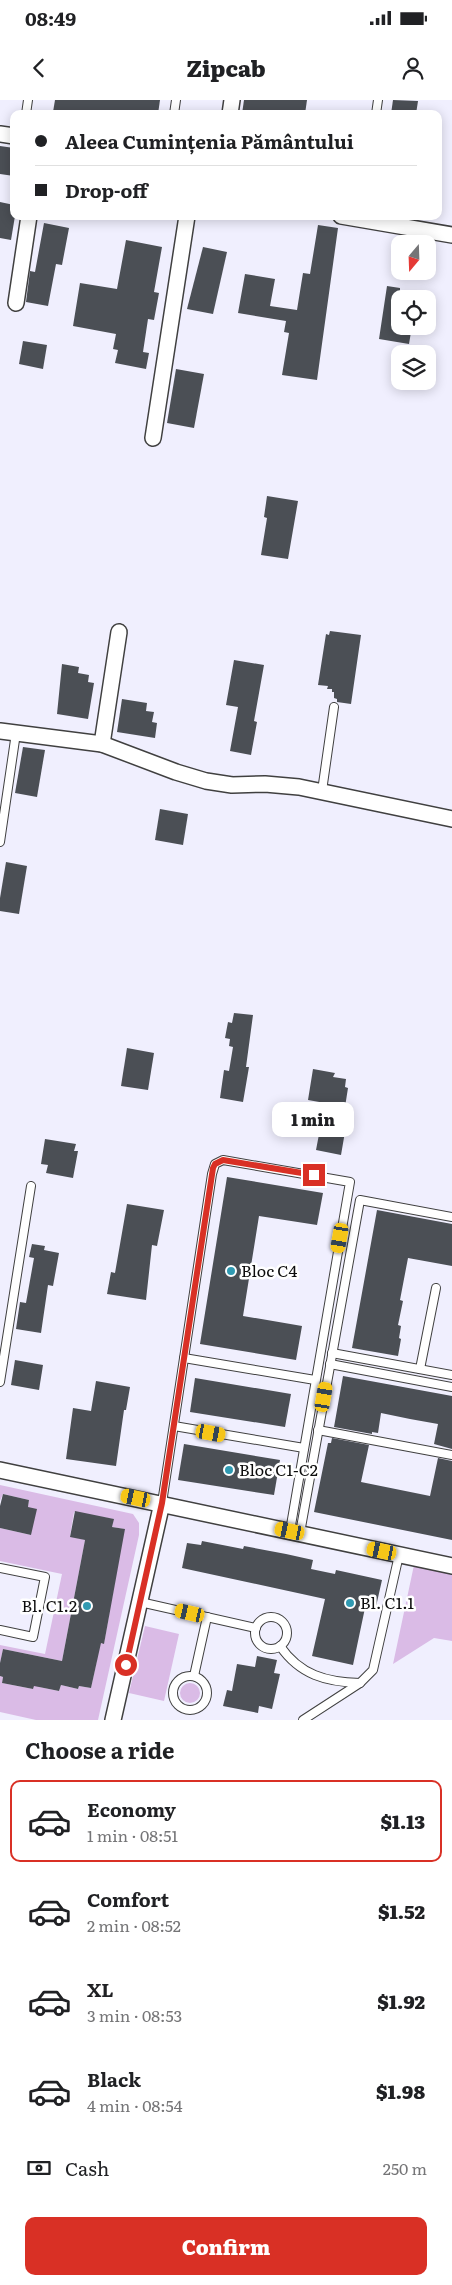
<!DOCTYPE html>
<html lang="en">
<head>
<meta charset="utf-8">
<style>
	:root { --surface:#fff; --page:#f2f2f2; --text:#202124; --muted:#757577; --line:#e0e0e0; --accent:#d93025 }
	body { margin:0; font-family:Literata,serif; background:var(--page); color:var(--text); height:100vh; display:flex; flex-direction:column; font-size:19px; white-space:nowrap }
	* { box-sizing:border-box; margin:0 }
	p { font-size:16px; color:var(--muted) }
	.icon { flex:none; width:28px; height:28px; fill:none; stroke:currentColor; stroke-width:2; stroke-linecap:round; stroke-linejoin:round }
	.map { position:relative; height:1620px; overflow:hidden }
	.panel { display:flex; flex-direction:column; background:var(--surface); flex:1 }
	.panel>* { flex:none }
	.banner { position:absolute; left:10px; top:10px; width:432px; height:110px; border-radius:10px; box-shadow:0 2px 12px #0003; display:grid; align-content:center; height:110px; padding:0 25px; background:var(--surface) }
	.needle { width:32px; rotate:199deg }
	.tools { position:absolute; left:391px; top:135px; display:grid; gap:10px }
	.tools a { display:grid; place-items:center; width:45px; height:45px; border-radius:10px; background:var(--surface); box-shadow:0 2px 12px #0003; font-size:25px }
	.end { position:absolute; width:22px; height:22px; margin:-11px; border:6px solid #d93025; background:#fff; box-shadow:0 0 0 2px #fff }
	.from { border-radius:50% }
	.bubble { position:absolute; height:35px; border-radius:10px; background:var(--surface); box-shadow:0 2px 12px #0003; font-size:16px; font-weight:800; line-height:35px; text-align:center }
	.car { position:absolute; width:15px; height:30px; margin:-15px -8px; border-radius:6px; box-shadow:0 0 4px 1px #0007; background:linear-gradient(#f5c518 24%,#345 0 40%,#f5c518 0 76%,#345 0 86%,#f5c518 0) }
	.banner b { display:flex; align-items:center; gap:18px; height:48px; font-size:19px }
	.banner b+b { border-top:1px solid var(--line) }
	.banner i { width:12px; height:12px; background:var(--text) }
	ul { padding:0; list-style:none }
	li { display:flex; align-items:center; gap:15px; height:82px; margin:0 10px 8px; padding:0 15px; border:2px solid transparent; border-radius:10px }
	li div { flex:1 }
	li b { display:block; font-size:19px }
	li em { font-style:normal; font-weight:800 }
	li.active { border-color:var(--accent) }
	li>.icon { width:45px; height:45px; stroke-width:1.5 }
	h2 { padding:0 25px; font-size:22px; line-height:60px }
	.pay { display:flex; align-items:center; gap:12px; height:55px; padding:0 25px; font-size:19px }
	.pay p { margin-inline-start:auto }
	.action { display:flex; gap:10px; margin-top:auto; padding:10px 25px }
	.action a { flex:1; height:58px; border-radius:10px; background:var(--accent); color:#fff; font-size:20px; font-weight:800; line-height:58px; text-align:center }
	.status { display:flex; justify-content:space-between; align-items:center; height:35px; padding:0 25px; background:var(--surface); direction:ltr }
	.status svg { height:14px; fill:currentColor }
	header { display:flex; justify-content:space-between; align-items:center; height:65px; padding:0 25px; background:var(--surface); font-size:22px; font-weight:800 }
	.map>svg:first-child { display:block }
	.green { fill:#dabbe6 }
	.building { fill:#4b4f55 }
	.lines { fill:none; stroke-linecap:round; stroke-linejoin:round }
	.lane-casing { stroke:#404040; stroke-width:10 }
	.street-casing { stroke:#404040; stroke-width:18 }
	.lane { stroke:#fff; stroke-width:8 }
	.street { stroke:#fff; stroke-width:15 }
	.route { stroke:#d93025; stroke-width:6 }
	.poi-dot { fill:#309ab2; stroke:#fff; stroke-width:2 }
	.labels { text-anchor:middle; stroke-width:5; stroke-linejoin:round; paint-order:stroke }
	.poi-label { font-size:16px; fill:#0d0d0d; stroke:#fff; text-anchor:start }
</style>
</head>
<body>
<div class="status"><b>08:49</b><svg viewBox="0 0 49 12"><path d="M0 12V9h3v3zM5 12V6h3v6zM10 12V3h3v9zM15 12V0h3v12zM26 1h20v11H26zM47 4h2v5h-2z"/></svg></div>
<header><svg class="icon" aria-label="back" viewBox="0 0 24 24"><path d="M15 5l-7 7 7 7"/></svg>Zipcab<svg class="icon" aria-label="person" viewBox="0 0 24 24"><circle cx="12" cy="8" r="4"/><path d="M4 21q1-7 8-7t8 7"/></svg></header>
<div class="map">
<svg width="452" height="1620" viewBox="0 0 452 1620">
	<rect width="100%" height="100%" fill="#f0effe"/>
	<g class="green">
		<polygon points="0,1385 133,1414 139,1423 139,1435 98,1620 36,1620 0,1612 0,1576 3,1577 2,1583 33,1589 34,1583 39,1587 59,1591 61,1585 78,1589 79,1586 91,1588 97,1560 94,1542 104,1543 109,1516 99,1514 112,1498 124,1429 112,1427 113,1419 74,1412 70,1436 85,1440 62,1561 3,1549 0,1563 0,1545 45,1554 62,1474 0,1461 0,1428 31,1435 28,1407 29,1400 3,1394 0,1401"/>
		<polygon points="414,1465 452,1473 452,1541 434,1538 393,1564"/>
		<polygon points="145,1526 179,1534 164,1601 129,1593"/>
		<circle cx="190" cy="1593" r="10"/>
	</g>
	<g class="building">
		<polygon points="55,0 160,0 158,14 63,14 53,12"/>
		<polygon points="244,0 307,0 305,14 242,14"/>
		<polygon points="393,0 418,1 416,14 391,14"/>
		<polygon points="0,46 14,48 14,76 0,74"/>
		<polygon points="0,102 14,105 15,116 11,140 0,138"/>
		<polygon points="44,123 69,128 62,165 56,164 48,206 26,202 30,171 35,172"/>
		<polygon points="318,125 338,128 317,280 282,275 289,233 284,232 286,221 238,213 245,174 275,179 270,206 297,210 303,173 310,174"/>
		<polygon points="126,140 162,147 154,192 159,193 154,220 148,219 143,252 149,253 146,269 115,263 118,250 113,249 116,234 73,226 80,183 117,189"/>
		<polygon points="203,147 227,152 213,214 187,209"/>
		<polygon points="387,186 400,188 400,226 412,226 409,244 379,239"/>
		<polygon points="23,241 47,245 43,269 19,264"/>
		<polygon points="176,269 204,274 194,328 167,323"/>
		<polygon points="267,396 298,401 288,459 261,455 267,418 264,417"/>
		<polygon points="330,531 361,535 351,604 337,602 337,599 334,598 334,592 332,592 332,589 327,589 328,586 318,585 326,534 329,535"/>
		<polygon points="234,560 264,565 254,621 257,622 251,655 230,651 238,607 226,605"/>
		<polygon points="62,564 79,567 78,573 89,575 88,582 94,583 88,619 57,614"/>
		<polygon points="122,599 147,603 146,611 154,612 152,622 157,623 155,638 117,632"/>
		<polygon points="23,647 45,650 37,697 15,693"/>
		<polygon points="160,709 188,714 183,745 155,740"/>
		<polygon points="6,762 27,766 19,814 0,811 0,798"/>
		<polygon points="234,913 253,915 246,967 249,967 243,1002 220,998 224,970 229,971 233,947 229,946 230,939 225,938 228,922 232,923"/>
		<polygon points="127,948 154,953 148,990 121,986"/>
		<polygon points="313,969 335,973 333,977 346,979 345,987 348,988 342,1026 346,1026 341,1055 316,1050 325,1003 308,1000"/>
		<polygon points="45,1039 76,1044 74,1051 78,1051 73,1078 46,1073 48,1065 41,1064"/>
		<polygon points="227,1077 323,1093 317,1125 259,1116 243,1216 302,1226 296,1260 200,1244"/>
		<polygon points="127,1104 164,1110 157,1146 152,1145 146,1200 107,1194 111,1172 115,1173"/>
		<polygon points="377,1110 452,1124 452,1166 408,1158 400,1200 403,1201 398,1225 401,1226 399,1238 401,1239 398,1256 352,1248"/>
		<polygon points="32,1144 45,1146 44,1150 59,1153 53,1186 48,1185 41,1233 16,1229 20,1202 26,1203 34,1158 29,1157"/>
		<polygon points="15,1260 43,1265 39,1290 11,1285"/>
		<polygon points="343,1276 452,1296 452,1349 434,1344 438,1324 410,1319 381,1313 378,1333 372,1332 372,1334 334,1327"/>
		<polygon points="195,1278 291,1294 285,1327 190,1312"/>
		<polygon points="96,1281 130,1287 126,1310 124,1310 116,1366 66,1359 73,1308 91,1311"/>
		<polygon points="332,1338 369,1345 361,1382 430,1396 438,1358 452,1361 452,1440 314,1412 328,1343 331,1343"/>
		<polygon points="184,1344 280,1360 274,1395 178,1380"/>
		<polygon points="3,1394 29,1400 28,1407 37,1409 31,1435 0,1428 0,1406"/>
		<polygon points="75,1411 114,1419 112,1427 125,1429 104,1544 101,1543 91,1588 79,1586 78,1589 61,1585 59,1591 34,1586 33,1589 2,1583 3,1577 0,1576 0,1563 3,1549 62,1561 85,1440 70,1437"/>
		<polygon points="202,1441 243,1449 244,1446 286,1454 313,1460 311,1469 335,1474 336,1470 382,1480 375,1511 365,1508 353,1565 312,1556 325,1499 182,1468 187,1443 201,1445"/>
		<polygon points="257,1556 277,1560 274,1573 280,1574 272,1609 259,1606 258,1613 223,1606 227,1590 232,1591 237,1564 255,1567"/>
	</g>
	<g class="lines">
		<defs>
			<g id="lane">
				<polyline points="26,14 28,0"/>
				<polyline points="174,14 176,0"/>
				<polyline points="376,14 378,0"/>
				<polyline points="322,691 334,607"/>
				<polyline points="0,742 16,633"/>
				<polyline points="332,1253 452,1275"/>
				<polyline points="184,1258 315,1280"/>
				<polyline points="330,1264 452,1287"/>
				<polyline points="420,1269 436,1188"/>
				<polyline points="0,1282 31,1086"/>
				<polyline points="174,1326 304,1348"/>
				<polyline points="318,1330 452,1355"/>
				<polyline points="162,1403 212,1074 215,1064 223,1060 350,1082 290,1431"/>
				<polyline points="300,1433 360,1100 452,1117"/>
				<polyline points="0,1468 45,1477 33,1537 0,1530"/>
				<polyline points="140,1502 256,1528"/>
				<circle cx="271" cy="1533" r="16"/>
				<path d="M280,1546C300,1575 326,1582 360,1583"/>
				<circle cx="190" cy="1593" r="17"/>
				<polyline points="194,1576 207,1517"/>
				<polyline points="303,1620 360,1583 373,1570 399,1455"/>
			</g>
			<g id="street">
				<polyline points="230,14 232,0"/>
				<polyline points="0,34 14,36"/>
				<polyline points="341,116 452,135"/>
				<polyline points="16,203 29,116"/>
				<polyline points="153,338 187,116"/>
				<polyline points="0,631 102,644 176,672 206,681 232,685 265,684 299,687 452,719"/>
				<polyline points="102,644 119,532"/>
				<polyline points="0,1370 452,1466"/>
				<polyline points="113,1620 162,1403"/>
			</g>
		</defs>
		<use href="#lane" class="lane-casing"/>
		<use href="#street" class="street-casing"/>
		<use href="#lane" class="lane"/>
		<use href="#street" class="street"/>
	</g>
	<g class="lines">
		<polyline class="route" points="126,1565 162,1403 213,1068 215,1064 223,1060 314,1075"/>
	</g>
	<g class="poi-dot">
		<circle cx="231" cy="1171" r="5"/>
		<circle cx="229" cy="1370" r="5"/>
		<circle cx="350" cy="1503" r="5"/>
		<circle cx="87" cy="1506" r="5"/>
	</g>
	<g class="labels">
		<g class="poi-label">
			<text x="241" y="1177">Bloc C4</text>
			<text x="239" y="1376">Bloc C1-C2</text>
			<text x="360" y="1509">Bl. C1.1</text>
			<text x="77" y="1512" text-anchor="end">Bl. C1.2</text>
		</g>
	</g>
</svg>
<div class="tools">
<a><svg class="needle" viewBox="-14 -14 28 28"><path d="M0-13l5 13h-10z" fill="#e53935"/><path d="M0 13l5-13h-10z" fill="#757577"/></svg></a>
<a><svg class="icon" aria-label="locate" viewBox="0 0 24 24"><circle cx="12" cy="12" r="6"/><path d="M12 2v4M12 18v4M2 12h4M18 12h4"/></svg></a>
<a><svg class="icon" aria-label="layers" viewBox="0 0 24 24"><path d="M12 4l9 5-9 5-9-5zM3 14l9 5 9-5"/></svg></a>
</div>
<i class="end from" style="left:126px;top:1565px"></i>
<i class="end" style="left:314px;top:1075px"></i>
<div class="bubble" style="left:272px;top:1002px;width:82px">1 min</div>
<i class="car" style="left:340px;top:1138px;rotate:190deg"></i>
<i class="car" style="left:324px;top:1297px;rotate:10deg"></i>
<i class="car" style="left:211px;top:1333px;rotate:100deg"></i>
<i class="car" style="left:136px;top:1398px;rotate:282deg"></i>
<i class="car" style="left:290px;top:1431px;rotate:282deg"></i>
<i class="car" style="left:382px;top:1451px;rotate:282deg"></i>
<i class="car" style="left:190px;top:1513px;rotate:283deg"></i>
<div class="banner">
<b><i class="from"></i>Aleea Cumințenia Pământului</b>
<b><i></i>Drop-off</b>
</div>
</div>
<section class="panel">
<h2>Choose a ride</h2>
<ul>
<li class="active"><svg class="icon" aria-label="car" viewBox="0 0 24 24"><path d="M5 17H2v-5l4-1 3-4h7l3 4 3 1v5h-3M9 17h6M6 11h13"/><circle cx="7" cy="17" r="2"/><circle cx="17" cy="17" r="2"/></svg><div><b>Economy</b><p>1 min · 08:51</p></div><em>$1.13</em></li>
<li><svg class="icon" aria-label="car" viewBox="0 0 24 24"><path d="M5 17H2v-5l4-1 3-4h7l3 4 3 1v5h-3M9 17h6M6 11h13"/><circle cx="7" cy="17" r="2"/><circle cx="17" cy="17" r="2"/></svg><div><b>Comfort</b><p>2 min · 08:52</p></div><em>$1.52</em></li>
<li><svg class="icon" aria-label="car" viewBox="0 0 24 24"><path d="M5 17H2v-5l4-1 3-4h7l3 4 3 1v5h-3M9 17h6M6 11h13"/><circle cx="7" cy="17" r="2"/><circle cx="17" cy="17" r="2"/></svg><div><b>XL</b><p>3 min · 08:53</p></div><em>$1.92</em></li>
<li><svg class="icon" aria-label="car" viewBox="0 0 24 24"><path d="M5 17H2v-5l4-1 3-4h7l3 4 3 1v5h-3M9 17h6M6 11h13"/><circle cx="7" cy="17" r="2"/><circle cx="17" cy="17" r="2"/></svg><div><b>Black</b><p>4 min · 08:54</p></div><em>$1.98</em></li>
</ul>
<div class="pay"><svg class="icon" aria-label="cash" viewBox="0 0 24 24"><path d="M3 7h18v10H3z"/><circle cx="12" cy="12" r="2"/></svg>Cash<p>250 m</p></div>
<div class="action"><a>Confirm</a></div>
</section>
</body>
</html>
